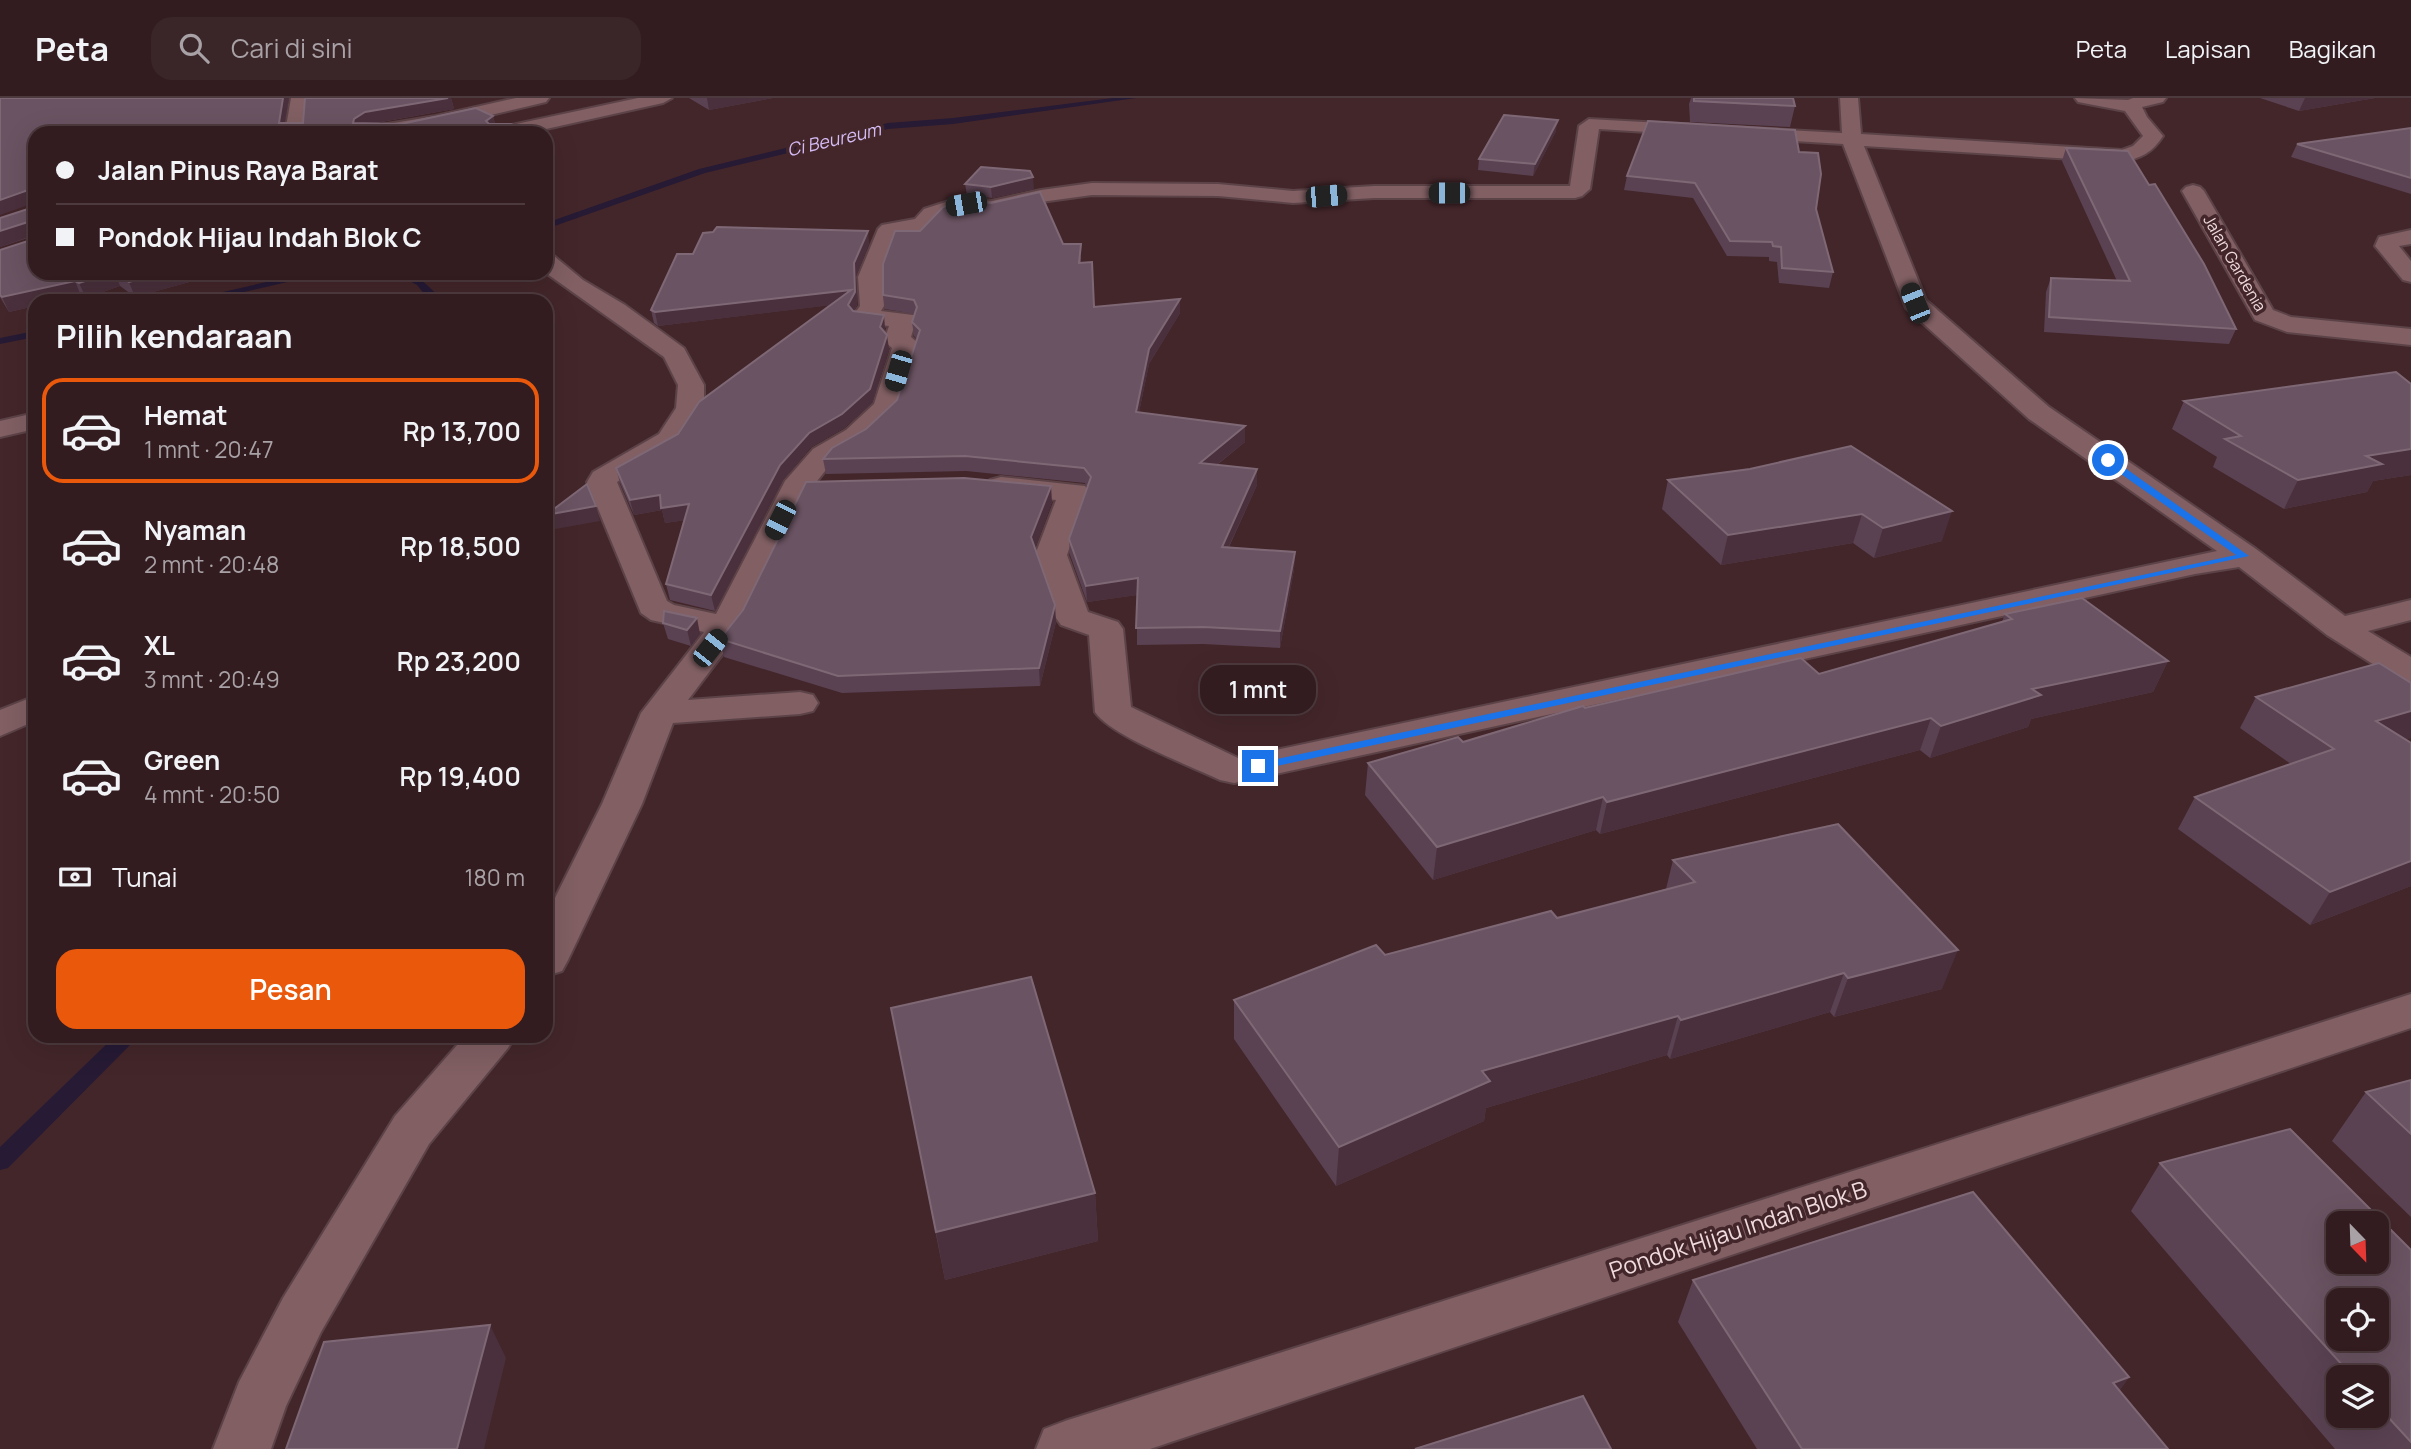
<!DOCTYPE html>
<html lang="id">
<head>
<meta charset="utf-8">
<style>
	:root { --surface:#321c20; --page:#3a2529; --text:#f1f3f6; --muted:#a8a1a5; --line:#4d3a3e; --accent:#ea580c }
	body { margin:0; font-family:Manrope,sans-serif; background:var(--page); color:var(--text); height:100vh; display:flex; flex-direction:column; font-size:26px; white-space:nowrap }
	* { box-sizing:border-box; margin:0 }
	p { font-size:23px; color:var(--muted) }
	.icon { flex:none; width:38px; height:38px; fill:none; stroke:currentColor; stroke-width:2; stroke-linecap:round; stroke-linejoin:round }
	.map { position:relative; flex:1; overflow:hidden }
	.sheet { position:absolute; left:28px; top:196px; width:525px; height:749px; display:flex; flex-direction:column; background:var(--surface); border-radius:21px; box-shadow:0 7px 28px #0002,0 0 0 2px var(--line) }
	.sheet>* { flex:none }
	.top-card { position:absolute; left:28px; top:28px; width:525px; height:154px; border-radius:21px; box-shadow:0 7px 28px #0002,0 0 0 2px var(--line); display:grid; align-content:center; height:154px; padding:0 28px; background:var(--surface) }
	.needle { width:46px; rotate:157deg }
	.fabs { position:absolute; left:2326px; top:1113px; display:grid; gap:14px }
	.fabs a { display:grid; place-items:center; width:63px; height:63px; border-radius:14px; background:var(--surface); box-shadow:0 7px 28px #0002,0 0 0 2px var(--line); font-size:35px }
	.end { position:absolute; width:32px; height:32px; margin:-16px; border:9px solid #1a73e8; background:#fff; box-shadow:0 0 0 4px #fff }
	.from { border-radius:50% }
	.bubble { position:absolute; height:49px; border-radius:21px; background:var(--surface); box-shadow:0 7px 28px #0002,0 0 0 2px var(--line); font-size:23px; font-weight:600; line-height:49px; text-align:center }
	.car { position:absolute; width:21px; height:42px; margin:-21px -10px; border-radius:9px; box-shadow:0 0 5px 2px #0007; background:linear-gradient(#222 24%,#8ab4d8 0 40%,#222 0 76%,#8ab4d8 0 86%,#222 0) }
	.top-card b { display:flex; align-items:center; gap:24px; height:66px; font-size:26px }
	.top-card b+b { border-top:2px solid var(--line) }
	.top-card i { width:18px; height:18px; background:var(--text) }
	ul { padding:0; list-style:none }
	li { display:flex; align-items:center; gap:21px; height:105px; margin:0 14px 10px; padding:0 14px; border:4px solid transparent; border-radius:21px }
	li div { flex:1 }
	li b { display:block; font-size:26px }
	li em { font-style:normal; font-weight:600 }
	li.active { border-color:var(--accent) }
	li>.icon { width:63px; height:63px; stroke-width:1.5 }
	h2 { padding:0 28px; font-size:32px; line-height:84px }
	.pay { display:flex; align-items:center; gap:18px; height:77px; padding:0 28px; font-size:26px }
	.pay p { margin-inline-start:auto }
	.button { display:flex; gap:14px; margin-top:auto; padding:14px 28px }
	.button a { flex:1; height:80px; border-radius:21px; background:var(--accent); color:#fff; font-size:28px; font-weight:600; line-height:80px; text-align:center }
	header { display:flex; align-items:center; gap:42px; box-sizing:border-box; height:98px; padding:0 35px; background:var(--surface); border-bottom:2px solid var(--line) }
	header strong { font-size:33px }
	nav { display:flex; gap:38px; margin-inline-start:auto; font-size:24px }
	.search { width:490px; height:63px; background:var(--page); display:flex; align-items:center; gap:18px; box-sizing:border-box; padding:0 24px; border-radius:21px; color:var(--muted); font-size:26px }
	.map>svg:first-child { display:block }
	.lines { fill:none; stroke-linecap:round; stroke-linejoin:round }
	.stream { fill:#261a35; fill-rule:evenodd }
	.minor-casing { stroke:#5c4348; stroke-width:4 }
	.minor { fill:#815f63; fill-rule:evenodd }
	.wall { fill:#5a4252; fill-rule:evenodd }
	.shaded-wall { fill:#4a303c }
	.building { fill:#6a5362; stroke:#7f6875; stroke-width:2; fill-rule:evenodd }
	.route { fill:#1a73e8 }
	.labels { text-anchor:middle; stroke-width:7; stroke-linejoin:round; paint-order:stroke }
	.far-street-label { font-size:16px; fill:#efdbde; stroke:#43262a }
	.far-water-label { font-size:18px; font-style:italic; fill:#d4bbf4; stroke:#43262a }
	.near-street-label { font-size:23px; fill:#efdbde; stroke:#43262a }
</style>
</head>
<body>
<header>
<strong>Peta</strong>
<div class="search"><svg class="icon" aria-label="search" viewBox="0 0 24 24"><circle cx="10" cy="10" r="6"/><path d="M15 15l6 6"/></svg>Cari di sini</div>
<nav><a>Peta</a><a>Lapisan</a><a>Bagikan</a></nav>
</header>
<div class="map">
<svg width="2411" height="1351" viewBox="0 0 2411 1351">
	<rect width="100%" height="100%" fill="#43262a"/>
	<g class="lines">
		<g class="stream">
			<polygon points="1113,0 1136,0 953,26 888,31 705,75 546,131 546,125 699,71 888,25 953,20"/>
			<polygon points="306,175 326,175 205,203 183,203"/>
			<path d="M395,175C417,175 428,186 442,203H430L417,187Z"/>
			<polygon points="35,233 35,239 0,246 0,240"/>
			<polygon points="115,938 139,938 8,1070 0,1072 0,1049"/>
		</g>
		<defs>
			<g id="minor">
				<polygon points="291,0 309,0 305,35 285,35"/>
				<polygon points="516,0 549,0 546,4 436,30 404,35 359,35 369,29 436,18"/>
				<polygon points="638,0 672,0 663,5 528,35 492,35 502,29"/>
				<path d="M1840,0H1858L1861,36L2122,52L2133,48L2143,38L2125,13L2078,4L2075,0L2128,2L2133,0H2166L2163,4L2142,9L2147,19L2163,38C2152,55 2141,60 2122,64L1864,48L1926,202L2049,309L2256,451L2345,518L2411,502V522L2368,533L2411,559V585L2398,582L2327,537L2239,469L2195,476L1234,685L1220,682C1191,668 1111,638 1095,614L1089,537L1061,527L1056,520L1035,457L1056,402L990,394L986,388L990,382L1001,379L1085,388L1089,394L1067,457L1088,514L1118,524L1123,531L1131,609L1238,660L2217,453L2029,321L1906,210L1843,46L1599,31L1590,91L1582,98L1575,100H1374L1293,105L1218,98L1092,97L1041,104L992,115L966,112L954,115L940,121L930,132L896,138L882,179L884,208L881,213L913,217L916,222L911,239L919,246L901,309L866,344L833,363L810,392L744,528L688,602L800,594L813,597L818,605L813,613L800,616L673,625L642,706L568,862L562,873L546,878V818L602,706L641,615L704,534L651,522L641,515L587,384L593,374L659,336L676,310L678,287L664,259L546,175V156L554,158L583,182L625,207L684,250L704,287V310L680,348L617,384L667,503L674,507L716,516L785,383L813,351L846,332L874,306L892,250L884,243L889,228L855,224L852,219L860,208L858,179L878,131L882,127L915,121L924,111L949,103L966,100L992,103L1041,92L1092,85L1218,86L1293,93L1374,88H1570L1579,28L1589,21L1842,35Z"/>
				<polygon points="2193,87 2200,89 2204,93 2273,212 2291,219 2411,231 2411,247 2287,234 2255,222 2182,93 2186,89"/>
				<polygon points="2411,132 2411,146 2399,148 2411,163 2411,184 2403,182 2375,148 2379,139"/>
				<polygon points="35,315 35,331 0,339 0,323"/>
				<polygon points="35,598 35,623 0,638 0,612"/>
				<polygon points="2411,896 2411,930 1150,1351 1036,1351 1044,1331 1065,1323"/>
				<polygon points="465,938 515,938 508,950 429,1046 321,1234 286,1308 271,1351 213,1351 239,1284 283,1200 395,1018"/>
			</g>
		</defs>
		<use href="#minor" class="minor-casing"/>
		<use href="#minor" class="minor"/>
	</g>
	<g class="wall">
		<polygon points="0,0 289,0 285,25 303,25 305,0 451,0 454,11 376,25 401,26 493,18 495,26 35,35 215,175 211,178 135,199 120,188 86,200 81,198 35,203 35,208 9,214 0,199 0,152 31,142 31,139 0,149 31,110 31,107"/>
		<polygon points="689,0 773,0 709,12"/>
		<polygon points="1691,0 1793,0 1795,8 1790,29 1690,24 1689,6"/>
		<polygon points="2260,0 2375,0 2299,13"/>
		<polygon points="2411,30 2411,96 2291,59 2297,46"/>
		<polygon points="1556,33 1533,78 1478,72 1479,61"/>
		<polygon points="2066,50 2236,231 2229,246 2044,234 2046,194 2051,180 2117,183 2062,63"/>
		<polygon points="1799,54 1833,174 1829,190 1779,185 1777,164 1769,163 1769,159 1727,158 1693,100 1624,92 1627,78"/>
		<polygon points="965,86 1034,91 992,100 967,97"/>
		<polygon points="869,145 856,178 857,207 854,213 885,230 884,234 889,251 872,305 844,330 811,349 783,382 715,513 670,502 666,486 685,422 665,425 662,412 634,417 620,385 616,370 678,336 830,207 658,228 654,225 651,212 693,156"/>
		<polygon points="1063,146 1081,159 1081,164 1094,209 1180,215 1149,266 1139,314 1245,344 1217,367 1257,371 1257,387 1229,449 1295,454 1294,471 1280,550 1203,546 1137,547 1137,497 1087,504 1070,457 1069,441 1087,389 1085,385 966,373 826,376 823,361 866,331 897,302 917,241 914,238 912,224 915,216 885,211 883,197"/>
		<polygon points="2411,286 2411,377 2373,383 2367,394 2284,411 2213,369 2217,359 2172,331 2184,303"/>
		<polygon points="1750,371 1942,443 1874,460 1853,445 1721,467 1662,411 1668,382"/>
		<polygon points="1052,404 1035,450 1056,524 1040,588 842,595 724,559 720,541 743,512"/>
		<polygon points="2005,516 2168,563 2153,594 2031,621 2028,629 1930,660 1920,652 1600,736 1596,732 1433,782 1365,697 1368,665 1463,644 1585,610 1819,576 2002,524"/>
		<polygon points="663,525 700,536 691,548 668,541"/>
		<polygon points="2256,599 2411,640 2405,641 2411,788 2310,827 2178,731 2195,699 2291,666 2240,630"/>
		<polygon points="1673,762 1942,891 1834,919 1830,914 1670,961 1667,957 1486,1010 1484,1023 1336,1088 1234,941 1234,902 1385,857 1557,820 1666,791"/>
		<polygon points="891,910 1095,1095 1098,1143 945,1182"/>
		<polygon points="2411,982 2411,1119 2332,1043 2366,994"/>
		<path d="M2160,1065L2411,1152V1351H2335L2131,1113ZM2338,1279H2376V1318H2338Z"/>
		<polygon points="1693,1182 2129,1279 2119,1293 2168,1351 1757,1351 1678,1224"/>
	</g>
	<g class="shaded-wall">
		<polygon points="283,0 289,0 283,35 279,25"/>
		<polygon points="448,0 451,0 454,11 369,26 353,25 354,21 365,14"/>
		<polygon points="707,0 773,0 709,12"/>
		<polygon points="2305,0 2375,0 2299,13"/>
		<polygon points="493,18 496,30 489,35 486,23"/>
		<polygon points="1558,22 1556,33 1533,78 1535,66"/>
		<polygon points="549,42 553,54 546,61 546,46"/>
		<polygon points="1033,79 1034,91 992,100 991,89"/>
		<polygon points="28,92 34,105 0,117 0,102"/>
		<polygon points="28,124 34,137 0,149 0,133"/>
		<polygon points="868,133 869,145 856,178 857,207 850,220 848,207 849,205 658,228 655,214 851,192 854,165"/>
		<polygon points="111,175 115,175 120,188 86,200 79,185"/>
		<polygon points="163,175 215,175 211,178 135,199 129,184"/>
		<polygon points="441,175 457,175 442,177"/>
		<polygon points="75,183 81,198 57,203 35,203 35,208 9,214 2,199"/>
		<polygon points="1180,201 1180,215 1149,266 1136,329 1136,314 1149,251"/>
		<polygon points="884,217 885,230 882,242 880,229"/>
		<polygon points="887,237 889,251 872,305 844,330 811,349 783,382 715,513 711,497 780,367"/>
		<polygon points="1245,328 1245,344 1200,380 1200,365"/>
		<polygon points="2411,351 2411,377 2373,383 2367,394 2284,411 2298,382 2366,358"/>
		<polygon points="1257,371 1257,387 1221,465 1222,449"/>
		<polygon points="1051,388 1052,404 1033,456 1031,439"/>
		<polygon points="660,397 689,406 693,421 665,425 662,412 634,417 630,402"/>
		<polygon points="596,408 600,423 550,432 546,417"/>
		<polygon points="1952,413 1942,443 1874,460 1883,430"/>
		<polygon points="1862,416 1853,445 1721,467 1728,437"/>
		<polygon points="1295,454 1294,471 1280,550 1280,533"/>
		<polygon points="1138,480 1138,497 1087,504 1086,488"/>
		<polygon points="1055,507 1056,524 1040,588 1039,570"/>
		<polygon points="697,520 700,536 691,548 687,532"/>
		<polygon points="2168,563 2153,594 2031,621 2028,629 1930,660 1941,628 2032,591"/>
		<polygon points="2411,613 2411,640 2358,655 2376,623"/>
		<polygon points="1931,620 1920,652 1600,736 1607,704"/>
		<polygon points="1603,699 1596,732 1433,782 1437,749"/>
		<polygon points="546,707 551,722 546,729"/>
		<polygon points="2411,763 2411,788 2310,827 2330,794"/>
		<polygon points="1958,852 1942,891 1834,919 1848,880"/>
		<polygon points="1844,875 1830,914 1670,961 1681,922"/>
		<polygon points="1678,918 1667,957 1486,1010 1484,1023 1336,1088 1339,1049 1482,973"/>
		<polygon points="1095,1095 1098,1143 945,1182 936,1134"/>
		<polygon points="490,1227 506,1260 484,1351 457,1351"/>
		<polygon points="2129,1279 2100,1321 2113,1285"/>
	</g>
	<g class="building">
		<polygon points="0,0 283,0 279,25 303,25 305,0 448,0 365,14 354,21 353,25 401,26 476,10 493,18 486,23 489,26 511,26 533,35 35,35 35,175 111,175 79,185 75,183 2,199 0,197 0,152 31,142 31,127 28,124 0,133 0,120 31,110 32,95 28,92 0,102"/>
		<polygon points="1694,0 1793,0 1795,8 1694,3"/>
		<polygon points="1504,17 1558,22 1535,66 1479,61"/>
		<polygon points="1648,23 1795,32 1799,54 1818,55 1821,76 1816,111 1833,174 1782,170 1781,149 1773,148 1772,144 1730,143 1695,85 1627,78"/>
		<polygon points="2411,30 2411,80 2297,46"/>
		<polygon points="2066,50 2128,53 2149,87 2155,86 2204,166 2236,231 2049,219 2051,180 2130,183"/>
		<polygon points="981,69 1030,73 1033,79 991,89 965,86"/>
		<polygon points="1040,94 1063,146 1081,146 1079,165 1092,164 1094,209 1180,201 1149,251 1136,314 1245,328 1200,365 1257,371 1222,449 1295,454 1280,533 1203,529 1136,530 1138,480 1086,488 1069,441 1091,379 1084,370 965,358 823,361 832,350 866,331 897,302 920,232 912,224 917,209 914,202 883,197 883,166 895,133 920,133 943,109 954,105 965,102 991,105"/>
		<polygon points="717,129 868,133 854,165 855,194 848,207 853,213 884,217 880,229 887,237 870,291 842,316 809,335 780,367 711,497 666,486 689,406 661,410 660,397 630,402 616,370 678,336 699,304 851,192 655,214 651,212 677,156 693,156 703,135 713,134"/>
		<polygon points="115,175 163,175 129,184"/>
		<polygon points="2396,274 2411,286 2411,351 2366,358 2382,366 2298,382 2225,341 2241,338 2184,303"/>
		<polygon points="1851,348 1952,413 1883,430 1862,416 1728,437 1668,382 1750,371"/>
		<polygon points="964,380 1051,388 1031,439 1055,507 1039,570 838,578 720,541 743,512 806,384"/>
		<polygon points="587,386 596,408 546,417"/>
		<polygon points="2082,500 2168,563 2032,591 2041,597 1941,628 1931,620 1607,704 1603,699 1437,749 1368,665 1458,639 1463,644 1583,608 1585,610 1801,560 1819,576 2012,521 2005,516"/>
		<polygon points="664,513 697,520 687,532 663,525"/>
		<polygon points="2379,565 2411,585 2411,613 2376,623 2411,645 2411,763 2330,794 2195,699 2334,651 2256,599"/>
		<polygon points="1838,726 1958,852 1848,880 1844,875 1681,922 1678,918 1482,973 1490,983 1339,1049 1234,902 1376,847 1385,857 1551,813 1557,820 1695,784 1673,762"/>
		<polygon points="1031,879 1095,1095 936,1134 891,910"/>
		<polygon points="2411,982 2411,1036 2366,994"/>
		<path d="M2290,1031L2411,1152V1344L2376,1306V1279H2353L2160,1065ZM2338,1125H2376V1164H2338ZM2338,1202H2376V1241H2338Z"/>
		<polygon points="1973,1094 2129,1279 2113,1285 2168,1351 1802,1351 1693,1182"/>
		<polygon points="490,1227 457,1351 286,1351 324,1244"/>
		<polygon points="1583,1298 1611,1351 1415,1351"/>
	</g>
	<polygon class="route" points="2104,360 2111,360 2249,458 1258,672 1252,668 1258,665 2236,457 2104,364"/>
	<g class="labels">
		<g class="far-street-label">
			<text transform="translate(2235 165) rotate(60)" y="6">Jalan Gardenia</text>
		</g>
		<g class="far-water-label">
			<text transform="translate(834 42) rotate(-13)" y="6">Ci Beureum</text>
		</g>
		<g class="near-street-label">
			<text transform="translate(1738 1132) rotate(-18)" y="8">Pondok Hijau Indah Blok B</text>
		</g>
	</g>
</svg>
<div class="fabs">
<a><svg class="needle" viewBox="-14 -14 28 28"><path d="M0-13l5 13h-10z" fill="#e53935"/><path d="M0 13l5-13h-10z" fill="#a8a1a5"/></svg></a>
<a><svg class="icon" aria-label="locate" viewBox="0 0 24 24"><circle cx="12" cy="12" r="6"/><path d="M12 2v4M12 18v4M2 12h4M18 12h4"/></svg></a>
<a><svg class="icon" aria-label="layers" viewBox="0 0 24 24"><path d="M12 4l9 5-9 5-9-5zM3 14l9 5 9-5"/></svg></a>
</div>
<i class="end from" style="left:2108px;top:362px"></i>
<i class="end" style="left:1258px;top:668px"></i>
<div class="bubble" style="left:1200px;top:567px;width:116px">1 mnt</div>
<i class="car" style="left:1449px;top:95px;rotate:270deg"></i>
<i class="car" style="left:1326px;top:98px;rotate:85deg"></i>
<i class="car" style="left:966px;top:106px;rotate:260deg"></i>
<i class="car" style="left:1915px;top:205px;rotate:338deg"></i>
<i class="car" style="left:898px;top:273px;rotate:196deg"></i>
<i class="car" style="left:780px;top:422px;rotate:207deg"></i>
<i class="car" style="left:710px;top:550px;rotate:38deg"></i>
<div class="top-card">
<b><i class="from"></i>Jalan Pinus Raya Barat</b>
<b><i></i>Pondok Hijau Indah Blok C</b>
</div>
<section class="sheet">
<h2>Pilih kendaraan</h2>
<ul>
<li class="active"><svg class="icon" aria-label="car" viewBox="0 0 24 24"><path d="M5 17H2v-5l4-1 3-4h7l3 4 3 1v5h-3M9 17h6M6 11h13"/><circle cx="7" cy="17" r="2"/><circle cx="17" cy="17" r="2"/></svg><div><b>Hemat</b><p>1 mnt · 20:47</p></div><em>Rp 13,700</em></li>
<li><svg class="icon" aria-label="car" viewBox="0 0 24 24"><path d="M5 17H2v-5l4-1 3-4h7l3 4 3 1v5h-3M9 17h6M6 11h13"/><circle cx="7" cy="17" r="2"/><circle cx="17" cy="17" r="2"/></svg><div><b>Nyaman</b><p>2 mnt · 20:48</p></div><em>Rp 18,500</em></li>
<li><svg class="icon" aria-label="car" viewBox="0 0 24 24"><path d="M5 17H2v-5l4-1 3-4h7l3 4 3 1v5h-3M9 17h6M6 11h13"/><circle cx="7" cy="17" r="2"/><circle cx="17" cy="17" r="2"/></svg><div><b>XL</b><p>3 mnt · 20:49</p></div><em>Rp 23,200</em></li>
<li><svg class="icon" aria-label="car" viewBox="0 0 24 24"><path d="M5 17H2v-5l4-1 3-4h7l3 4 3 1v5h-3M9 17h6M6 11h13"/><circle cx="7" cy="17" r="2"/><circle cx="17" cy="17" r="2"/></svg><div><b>Green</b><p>4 mnt · 20:50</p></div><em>Rp 19,400</em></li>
</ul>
<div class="pay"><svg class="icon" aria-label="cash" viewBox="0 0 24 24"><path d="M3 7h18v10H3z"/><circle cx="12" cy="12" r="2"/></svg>Tunai<p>180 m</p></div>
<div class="button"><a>Pesan</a></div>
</section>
</div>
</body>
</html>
